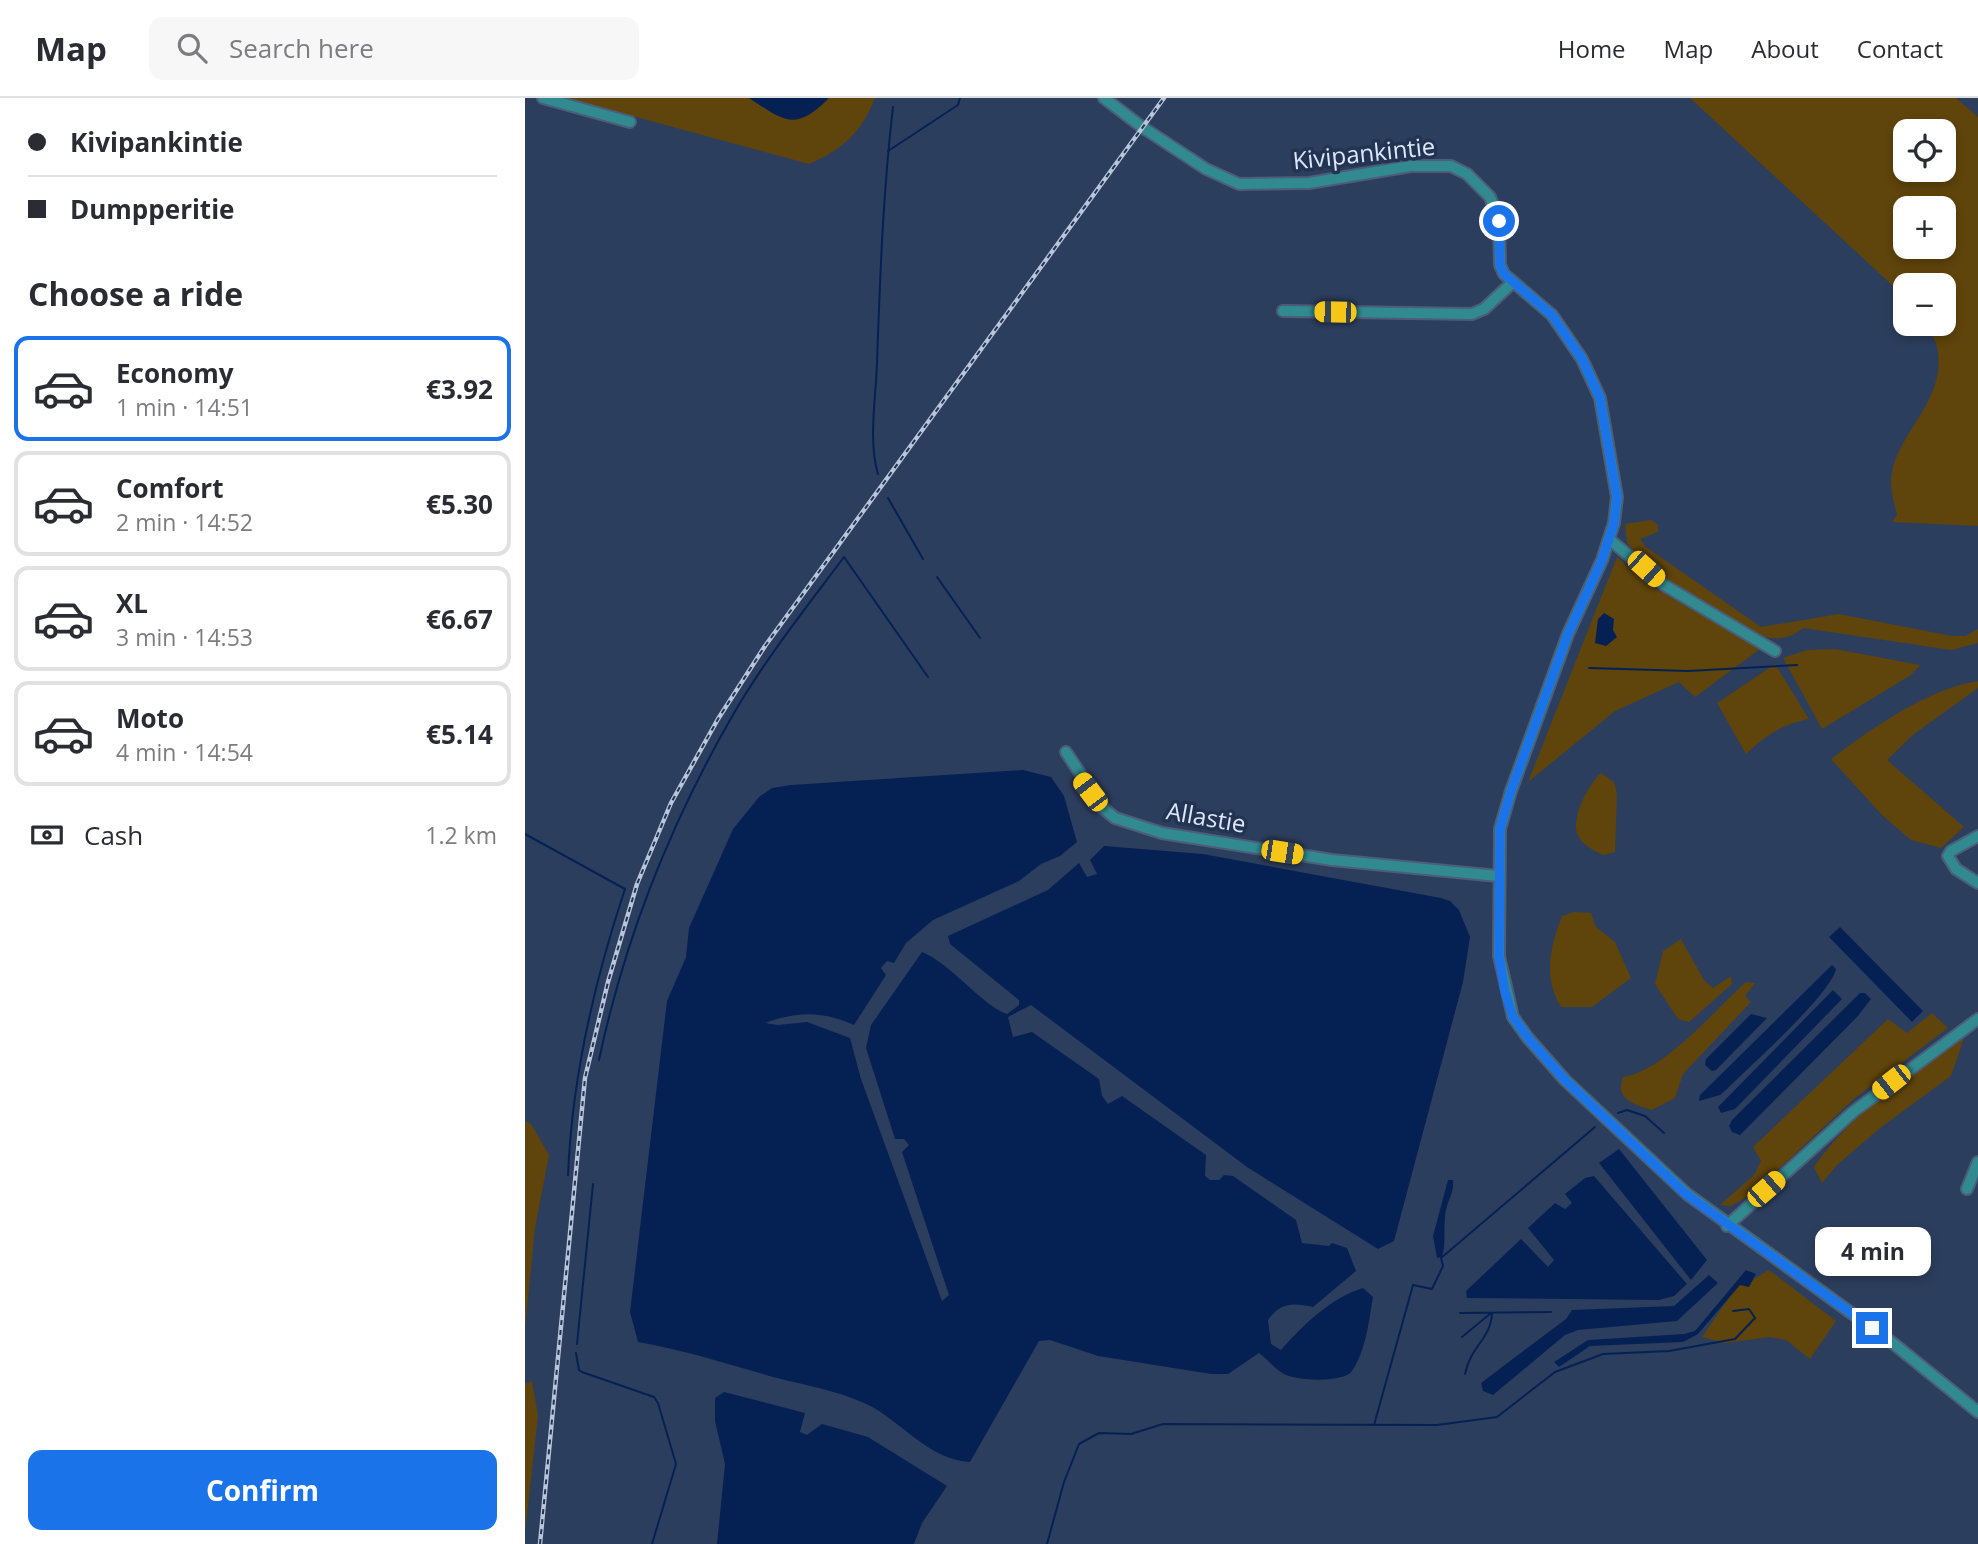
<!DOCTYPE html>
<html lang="en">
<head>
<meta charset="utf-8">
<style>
	:root { --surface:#fff; --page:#f7f7f7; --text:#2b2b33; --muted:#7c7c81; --line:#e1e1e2; --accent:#1a73e8 }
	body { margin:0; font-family:"Open Sans",sans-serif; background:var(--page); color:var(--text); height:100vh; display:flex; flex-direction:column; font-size:26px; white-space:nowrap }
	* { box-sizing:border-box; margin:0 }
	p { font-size:23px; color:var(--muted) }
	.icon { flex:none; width:38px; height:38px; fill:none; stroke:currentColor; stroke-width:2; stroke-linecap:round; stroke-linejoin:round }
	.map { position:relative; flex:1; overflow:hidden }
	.sheet { display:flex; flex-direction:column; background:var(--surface); width:525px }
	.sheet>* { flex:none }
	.top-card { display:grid; align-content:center; height:154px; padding:0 28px; background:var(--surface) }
	.buttons { position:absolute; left:1368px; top:21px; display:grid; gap:14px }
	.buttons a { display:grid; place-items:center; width:63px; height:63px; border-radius:14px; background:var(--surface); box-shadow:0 4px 10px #0003; font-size:35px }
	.end { position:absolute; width:32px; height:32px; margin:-16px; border:9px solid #1a73e8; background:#fff; box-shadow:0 0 0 4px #fff }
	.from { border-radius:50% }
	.bubble { position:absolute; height:49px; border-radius:14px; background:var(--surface); box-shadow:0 4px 10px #0003; font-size:23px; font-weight:700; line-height:49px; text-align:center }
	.car { position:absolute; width:21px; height:42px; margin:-21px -10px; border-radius:9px; box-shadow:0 0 5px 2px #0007; background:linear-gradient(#f5c518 24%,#345 0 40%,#f5c518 0 76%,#345 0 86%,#f5c518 0) }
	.top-card b { display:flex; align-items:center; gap:24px; height:66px; font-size:26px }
	.top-card b+b { border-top:2px solid var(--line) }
	.top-card i { width:18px; height:18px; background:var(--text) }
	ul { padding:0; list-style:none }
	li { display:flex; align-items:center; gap:21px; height:105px; margin:0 14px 10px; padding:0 14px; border:4px solid var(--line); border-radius:14px }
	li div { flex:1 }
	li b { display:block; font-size:26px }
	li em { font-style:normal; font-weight:700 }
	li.active { border-color:var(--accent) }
	li>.icon { width:63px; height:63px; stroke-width:1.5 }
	h2 { padding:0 28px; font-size:32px; line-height:84px }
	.pay { display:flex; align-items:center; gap:18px; height:77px; padding:0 28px; font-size:26px }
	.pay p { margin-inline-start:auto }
	.cta { display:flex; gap:14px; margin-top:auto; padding:14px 28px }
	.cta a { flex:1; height:80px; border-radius:14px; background:var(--accent); color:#fff; font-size:28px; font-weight:700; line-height:80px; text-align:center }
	header { display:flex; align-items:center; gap:42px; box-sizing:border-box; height:98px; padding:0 35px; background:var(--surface); border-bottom:2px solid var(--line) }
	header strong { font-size:33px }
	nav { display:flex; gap:38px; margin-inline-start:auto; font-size:24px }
	.search { width:490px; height:63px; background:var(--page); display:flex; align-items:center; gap:18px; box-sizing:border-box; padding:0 24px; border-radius:14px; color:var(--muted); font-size:26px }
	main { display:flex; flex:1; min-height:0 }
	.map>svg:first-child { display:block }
	.green { fill:#5f440b; fill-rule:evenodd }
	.water { fill:#052154 }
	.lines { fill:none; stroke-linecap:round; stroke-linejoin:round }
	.stream { stroke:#052154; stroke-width:2 }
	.minor-casing { stroke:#4c5c79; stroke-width:14 }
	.minor { stroke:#318a8f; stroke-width:10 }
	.rail-casing { stroke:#b8c5db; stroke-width:4.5 }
	.rail { stroke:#223452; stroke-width:2; stroke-dasharray:5; stroke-linecap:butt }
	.route { stroke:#1a73e8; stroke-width:9 }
	.labels { text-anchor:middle; stroke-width:7; stroke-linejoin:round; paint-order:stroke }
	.street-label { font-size:24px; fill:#dce7fb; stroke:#223452 }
</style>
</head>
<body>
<header>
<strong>Map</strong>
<div class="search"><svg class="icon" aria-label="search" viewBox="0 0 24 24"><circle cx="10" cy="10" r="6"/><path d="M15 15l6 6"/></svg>Search here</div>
<nav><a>Home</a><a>Map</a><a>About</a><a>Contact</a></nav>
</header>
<main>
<section class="sheet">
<div class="top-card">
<b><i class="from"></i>Kivipankintie</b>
<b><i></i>Dumpperitie</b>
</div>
<h2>Choose a ride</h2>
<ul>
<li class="active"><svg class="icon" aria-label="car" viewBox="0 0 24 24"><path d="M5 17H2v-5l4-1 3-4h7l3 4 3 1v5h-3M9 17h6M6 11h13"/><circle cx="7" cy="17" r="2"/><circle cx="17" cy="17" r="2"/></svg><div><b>Economy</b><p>1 min · 14:51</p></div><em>€3.92</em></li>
<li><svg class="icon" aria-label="car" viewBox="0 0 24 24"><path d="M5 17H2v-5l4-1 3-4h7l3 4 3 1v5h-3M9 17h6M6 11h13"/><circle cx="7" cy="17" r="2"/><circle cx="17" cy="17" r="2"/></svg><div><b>Comfort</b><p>2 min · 14:52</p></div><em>€5.30</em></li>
<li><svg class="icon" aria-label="car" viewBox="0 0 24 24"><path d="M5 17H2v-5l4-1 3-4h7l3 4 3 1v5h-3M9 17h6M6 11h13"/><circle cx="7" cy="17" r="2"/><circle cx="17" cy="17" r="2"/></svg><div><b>XL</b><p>3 min · 14:53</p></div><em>€6.67</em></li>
<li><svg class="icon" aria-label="car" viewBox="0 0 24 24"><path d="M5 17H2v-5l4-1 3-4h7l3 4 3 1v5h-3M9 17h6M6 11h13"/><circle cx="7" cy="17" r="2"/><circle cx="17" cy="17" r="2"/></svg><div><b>Moto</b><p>4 min · 14:54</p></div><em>€5.14</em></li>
</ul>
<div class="pay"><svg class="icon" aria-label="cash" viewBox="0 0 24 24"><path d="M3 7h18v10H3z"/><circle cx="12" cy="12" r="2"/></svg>Cash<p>1.2 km</p></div>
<div class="cta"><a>Confirm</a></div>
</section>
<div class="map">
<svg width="1453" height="1446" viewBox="0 0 1453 1446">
	<rect width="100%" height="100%" fill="#2c3e5d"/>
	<g class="green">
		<path d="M41,0H350C336,35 318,51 284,66Z"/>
		<path d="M1165,0H1431L1453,19V428L1367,424L1372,417C1370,407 1366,395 1366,385C1366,339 1420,307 1413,255C1412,243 1406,237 1402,226H1419V187H1381V200ZM1381,33H1419V72H1381ZM1381,110H1419V149H1381Z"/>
		<path d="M1126,422L1133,427V434L1115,441L1121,449L1236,529L1314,516L1427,538H1440L1453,531V545L1426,552L1278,530C1266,540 1255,542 1240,539C1200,517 1128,485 1104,447C1100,442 1101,432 1100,426Z"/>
		<polygon points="1092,459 1128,489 1235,551 1170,599 1154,584 1090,613 1003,684"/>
		<polygon points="1310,551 1395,567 1386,577 1297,631 1258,560 1282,552"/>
		<path d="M1250,566L1284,621C1256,627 1241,637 1221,656L1192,605Z"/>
		<path d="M1453,583V590L1389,636L1362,662L1439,729L1416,750L1386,742L1357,717L1306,661C1349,629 1400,592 1453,583Z"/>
		<path d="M1076,675L1089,684L1092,695L1090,754L1078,757C1067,752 1052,744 1051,730C1050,712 1064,686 1076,675Z"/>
		<path d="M1049,814L1066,815L1071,829L1090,844L1106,880L1067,909H1036C1018,879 1025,849 1037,818Z"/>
		<polygon points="1156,841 1179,882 1188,890 1206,878 1207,886 1164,924 1153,921 1130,886 1138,853"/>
		<path d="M1221,884L1230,885L1220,898L1226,904L1158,976L1150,1000L1127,1012C1111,1007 1089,1002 1098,979C1139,973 1189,913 1221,884Z"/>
		<polygon points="1407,915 1423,930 1330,1000 1227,1096 1206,1108 1195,1107 1229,1077 1236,1063 1228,1049 1363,921 1382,935"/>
		<path d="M1439,940L1426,978L1355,1030L1312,1067L1297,1085L1289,1069C1326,1014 1386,978 1439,940Z"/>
		<polygon points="0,1023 6,1026 24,1057 10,1130 0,1230"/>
		<polygon points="1224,1171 1229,1181 1244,1172 1311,1223 1285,1261 1261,1242 1245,1239 1200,1245 1177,1239"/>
		<polygon points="7,1283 13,1318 0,1434 0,1286"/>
	</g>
	<g class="water">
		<path d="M224,0H303V1C270,34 259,23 224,0Z"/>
		<polygon points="1079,515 1089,521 1088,532 1092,539 1081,548 1070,545 1073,521"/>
		<path d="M498,672L526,679L539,698L552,744L535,758L516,766L494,783L408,822L381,845L369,865L362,863L356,870L361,877L329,927C297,913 273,913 240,925L253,927L282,924L325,940L336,981L417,1203L424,1197L377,1054L384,1047L379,1041H370L341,950L346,927L397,854C425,865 459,909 482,916L494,907V902L425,846L423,838L523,792L554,765L562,779L572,776L565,762L579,748L678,756L916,800L925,803L934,812L945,839L938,884L869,1143L853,1151L722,1069L506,907L483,919L488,939L507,934L574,981L577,998L583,1006L597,998L681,1057L680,1078L685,1082H694L699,1077L708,1078L771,1122L777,1145L804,1148L807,1145L822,1150L831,1173L788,1209C768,1205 756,1204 743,1222L746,1246L756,1252C778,1227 807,1199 838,1190L848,1199C844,1222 841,1253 827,1273C819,1285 771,1283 759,1276C750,1271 742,1261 734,1255L703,1276H686L573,1258L525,1242L514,1243L445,1364C406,1362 380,1328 349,1310C320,1294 283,1288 252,1280C205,1267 160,1252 113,1244L105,1214L142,903L161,859L164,830L208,731L234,699L247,690L266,687Z"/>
		<polygon points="1315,829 1398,913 1387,924 1304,839"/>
		<path d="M1307,867L1311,871C1306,896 1225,968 1203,990L1195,997L1174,1003L1175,997Z"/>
		<polygon points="1308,892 1317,901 1210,1011 1196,1015 1193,1009"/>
		<polygon points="1335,895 1340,895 1346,901 1332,919 1215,1037 1207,1034 1204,1028 1207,1022"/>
		<polygon points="1226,916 1242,920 1191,972 1187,973 1180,967 1181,961"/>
		<polygon points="1094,1051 1182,1162 1166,1182 1074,1065"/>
		<polygon points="1069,1078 1162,1186 1149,1198 1134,1202 942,1200 941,1193 996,1141 1023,1169 1029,1162 1003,1130 1030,1105 1040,1111 1047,1105 1040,1096 1060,1080"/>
		<path d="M923,1082H928C929,1094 925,1098 922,1108C917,1125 922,1143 917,1159L912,1160L908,1138Z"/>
		<polygon points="1221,1172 1231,1176 1224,1189 1215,1187 1173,1236 1158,1244 1065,1248 1034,1269 1029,1264 1063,1242 1159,1236 1170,1233"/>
		<polygon points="1184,1177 1193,1185 1152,1223 1053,1232 1040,1237 968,1297 958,1293 956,1285 1041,1221 1047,1212 1149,1208"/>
		<polygon points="199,1294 280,1315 275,1334 282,1337 297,1326 343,1339 422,1388 397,1425 389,1446 192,1446 200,1366 190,1323 190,1300"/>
	</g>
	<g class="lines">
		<g class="stream">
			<polyline points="363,53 433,7 435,0"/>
			<path d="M353,376C343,343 351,299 352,265C355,179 358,94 368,9"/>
			<polyline points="363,400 398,461"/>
			<polyline points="412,479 455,540"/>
			<polyline points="1064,570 1163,573 1272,567"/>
			<path d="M0,736L100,791C69,884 47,979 43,1077"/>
			<path d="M74,962C100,839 146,724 209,615C241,560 281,510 319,459L403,579"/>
			<polyline points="1093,1015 1102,1012 1120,1018 1139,1035"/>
			<polyline points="935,1215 1026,1214"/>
			<polyline points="937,1239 966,1215"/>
			<polyline points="52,1246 68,1086"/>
			<polyline points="51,1255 54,1272 57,1274 129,1299 133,1305 151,1366 127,1446"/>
			<path d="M940,1276C946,1247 966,1241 967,1215"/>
			<polyline points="849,1327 888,1187 907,1191 918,1168 916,1160 1070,1029"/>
			<polyline points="522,1446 539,1384 554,1346 574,1335 606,1336 638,1326 912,1327 972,1319 1030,1274 1078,1256 1144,1253 1210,1241 1230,1220 1224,1211 1208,1213"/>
		</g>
		<defs>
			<g id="minor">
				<polyline points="18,0 105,24"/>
				<polyline points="579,0 617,29 681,71 714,86 784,85 886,68 926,68 942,76 965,99 974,123 975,167 979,176 1027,217 1057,261 1075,300 1092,399 1089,425 1077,462 1043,536 986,693 975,731 974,858 988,919 1003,940 1040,982 1162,1096 1369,1246 1453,1314"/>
				<polyline points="758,213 947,216 959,211 987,185"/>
				<polyline points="1084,441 1139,487 1250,553"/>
				<polyline points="541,654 578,710 590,720 637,735 807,762 973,778"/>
				<polyline points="1453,738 1426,753 1423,758 1431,771 1453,785"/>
				<polyline points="1442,1091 1453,1064"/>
				<polyline points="1202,1128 1328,1014 1453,921"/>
			</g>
		</defs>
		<use href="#minor" class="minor-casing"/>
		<use href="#minor" class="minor"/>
		<defs>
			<polyline id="rail" points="15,1446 60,980 83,884 112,786 146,705 193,621 240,548 639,0"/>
		</defs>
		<use href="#rail" class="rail-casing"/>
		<use href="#rail" class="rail"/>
	</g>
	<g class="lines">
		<polyline class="route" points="974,123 975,167 979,176 1027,217 1057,261 1075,300 1092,399 1089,425 1077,462 1043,536 986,693 975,731 974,858 980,894 988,919 1003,940 1040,982 1161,1096 1347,1230"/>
	</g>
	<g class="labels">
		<g class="street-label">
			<text transform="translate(839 56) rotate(-6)" y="8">Kivipankintie</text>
			<text transform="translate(681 720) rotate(10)" y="8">Allastie</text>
		</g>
	</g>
</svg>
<div class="buttons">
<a><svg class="icon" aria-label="locate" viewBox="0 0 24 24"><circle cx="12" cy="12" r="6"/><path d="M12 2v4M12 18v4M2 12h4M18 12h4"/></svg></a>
<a>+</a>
<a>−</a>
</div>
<i class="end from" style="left:974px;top:123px"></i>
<i class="end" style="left:1347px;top:1230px"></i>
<div class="bubble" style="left:1290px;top:1129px;width:116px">4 min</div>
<i class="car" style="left:810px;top:214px;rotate:271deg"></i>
<i class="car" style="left:1121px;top:471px;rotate:132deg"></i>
<i class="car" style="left:565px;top:694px;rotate:323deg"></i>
<i class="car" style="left:757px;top:754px;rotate:99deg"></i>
<i class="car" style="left:1366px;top:984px;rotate:232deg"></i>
<i class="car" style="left:1241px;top:1091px;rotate:49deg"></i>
</div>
</main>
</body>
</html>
